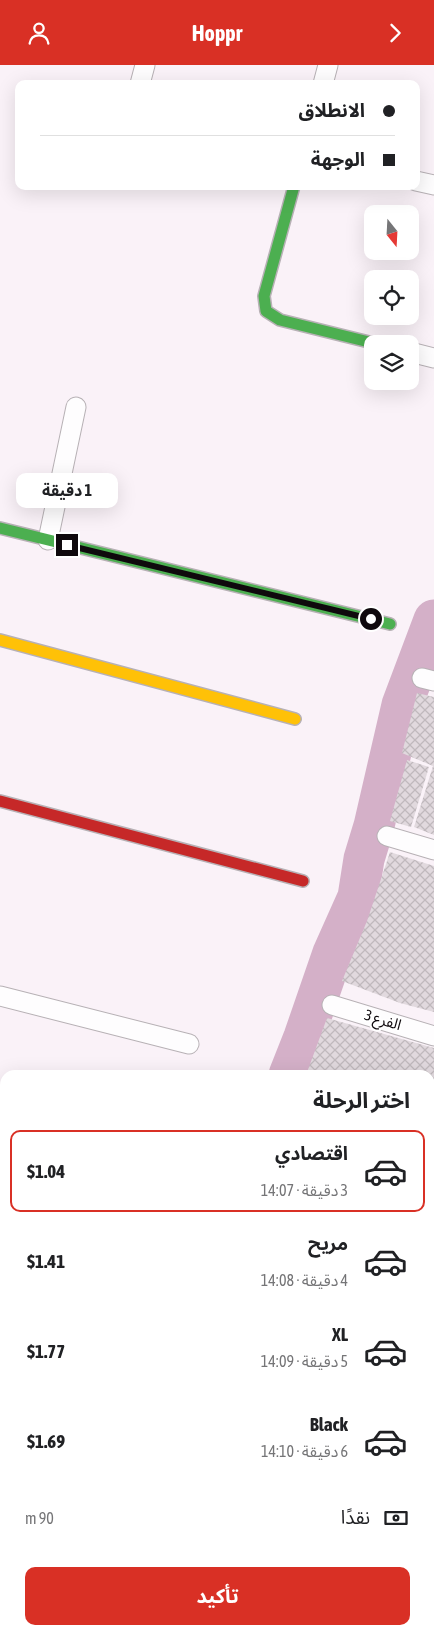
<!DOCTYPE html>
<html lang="ar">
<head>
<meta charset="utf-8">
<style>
	:root { --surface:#fff; --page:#f2f2f2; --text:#202124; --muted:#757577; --line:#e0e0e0; --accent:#d93025 }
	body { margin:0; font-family:"Asap Condensed","Noto Sans Arabic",sans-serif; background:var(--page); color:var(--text); direction:rtl; height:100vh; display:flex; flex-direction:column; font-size:19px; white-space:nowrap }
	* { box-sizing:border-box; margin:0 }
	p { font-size:16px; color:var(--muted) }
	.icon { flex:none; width:28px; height:28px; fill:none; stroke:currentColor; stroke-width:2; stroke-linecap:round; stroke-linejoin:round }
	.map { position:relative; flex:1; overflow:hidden; direction:ltr }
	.details { position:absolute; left:0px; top:1005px; width:435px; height:565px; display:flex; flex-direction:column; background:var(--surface); border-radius:15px 15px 0 0; box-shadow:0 5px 20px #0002; direction:rtl }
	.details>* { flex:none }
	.guide { position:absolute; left:15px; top:15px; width:405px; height:110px; border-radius:10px; box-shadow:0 5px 20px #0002; direction:rtl; display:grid; align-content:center; height:110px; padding:0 25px; background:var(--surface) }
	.needle { width:32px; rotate:162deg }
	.fabs { position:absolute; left:364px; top:140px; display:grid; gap:10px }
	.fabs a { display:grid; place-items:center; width:55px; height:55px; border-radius:10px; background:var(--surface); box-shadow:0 5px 20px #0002; font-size:25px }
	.end { position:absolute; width:22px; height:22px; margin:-11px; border:6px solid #0f090d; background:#fff; box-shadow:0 0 0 2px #fff }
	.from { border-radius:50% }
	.bubble { position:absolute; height:35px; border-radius:10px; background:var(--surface); box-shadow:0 5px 20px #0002; font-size:16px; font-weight:700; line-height:35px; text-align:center; direction:rtl }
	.guide b { display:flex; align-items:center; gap:18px; height:48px; font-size:19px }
	.guide b+b { border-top:1px solid var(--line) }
	.guide i { width:12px; height:12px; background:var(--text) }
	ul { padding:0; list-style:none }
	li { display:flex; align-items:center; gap:15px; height:82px; margin:0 10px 8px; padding:0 15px; border:2px solid transparent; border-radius:10px }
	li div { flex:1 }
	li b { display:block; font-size:19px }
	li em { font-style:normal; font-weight:700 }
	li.current { border-color:var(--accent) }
	li>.icon { width:45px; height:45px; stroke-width:1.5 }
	h2 { padding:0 25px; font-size:22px; line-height:60px }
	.pay { display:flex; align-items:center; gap:12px; height:55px; padding:0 25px; font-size:19px }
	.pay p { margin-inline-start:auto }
	.cta { display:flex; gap:10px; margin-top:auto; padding:10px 25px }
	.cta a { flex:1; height:58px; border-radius:10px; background:var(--accent); color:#fff; font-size:20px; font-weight:700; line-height:58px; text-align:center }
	header { display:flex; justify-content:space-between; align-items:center; height:65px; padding:0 25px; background:var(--accent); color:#fff; font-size:22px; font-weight:700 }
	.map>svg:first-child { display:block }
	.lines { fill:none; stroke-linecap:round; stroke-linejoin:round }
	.river { stroke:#d4b0c8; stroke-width:41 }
	.building { fill:url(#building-cross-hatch) }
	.street-casing { stroke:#b7b1b5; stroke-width:21 }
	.fast-casing { stroke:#b7b1b5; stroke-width:14 }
	.slow-casing { stroke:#b7b1b5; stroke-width:14 }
	.jam-casing { stroke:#b7b1b5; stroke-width:14 }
	.street { stroke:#fefdfe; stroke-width:19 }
	.fast { stroke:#4caf50; stroke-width:11 }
	.slow { stroke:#ffc107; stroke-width:11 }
	.jam { stroke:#c62828; stroke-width:11 }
	.route { stroke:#0f090d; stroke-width:6 }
	.labels { text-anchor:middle; stroke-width:4; stroke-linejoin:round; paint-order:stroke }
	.street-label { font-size:15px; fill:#0f090d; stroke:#fff }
</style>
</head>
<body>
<header><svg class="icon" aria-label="forward" viewBox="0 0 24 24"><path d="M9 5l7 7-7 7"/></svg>Hoppr<svg class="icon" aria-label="person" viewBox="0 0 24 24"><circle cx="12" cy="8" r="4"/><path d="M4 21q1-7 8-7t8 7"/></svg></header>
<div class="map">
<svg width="434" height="1570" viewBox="0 0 434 1570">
	<defs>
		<pattern id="building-cross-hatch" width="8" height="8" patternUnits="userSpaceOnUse" patternTransform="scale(1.25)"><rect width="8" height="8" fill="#e1d9de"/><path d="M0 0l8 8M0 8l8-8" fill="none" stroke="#c0b9bd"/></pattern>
	</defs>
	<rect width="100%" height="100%" fill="#faf2f8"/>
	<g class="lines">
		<g class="river">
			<polyline points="289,1010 304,972 333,888 358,832 364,794 374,761 402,640 434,555"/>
			<polyline points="195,1570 196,1565"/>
		</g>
	</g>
	<g class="building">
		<polygon points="417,628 434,632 434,770 414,762 433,701 402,688"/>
		<polygon points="407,695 429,702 411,762 390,756"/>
		<polygon points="390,787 434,801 434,947 400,938 342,916 367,856"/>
		<polygon points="327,953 434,983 434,1117 430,1116 430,1010 306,1010"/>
		<polygon points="430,1150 434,1151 434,1226 431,1239"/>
		<polygon points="434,1237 434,1270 430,1269 430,1248"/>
		<polygon points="430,1294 434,1296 434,1357 430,1356"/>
	</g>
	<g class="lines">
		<defs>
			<g id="street">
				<polyline points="140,19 145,0"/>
				<polyline points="323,19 328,0"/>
				<polyline points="416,116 434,120"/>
				<polyline points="410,287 434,293"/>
				<polyline points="48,475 76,342"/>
				<polyline points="422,613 434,616"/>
				<polyline points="387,771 434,785"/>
				<polyline points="0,931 189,979"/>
				<polyline points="332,940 434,971"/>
				<polyline points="430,1136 434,1137"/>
				<polyline points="430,1280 434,1281"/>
				<polyline points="0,1351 5,1352"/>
				<polyline points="317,1570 318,1565"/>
			</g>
			<g id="fast">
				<polyline points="294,121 264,231 266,246 280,255 377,279"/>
				<polyline points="0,463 390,559"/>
			</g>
			<polyline id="slow" points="0,575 295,654"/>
			<polyline id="jam" points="0,736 303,816"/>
		</defs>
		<use href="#street" class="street-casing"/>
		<use href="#fast" class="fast-casing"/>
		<use href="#slow" class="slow-casing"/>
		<use href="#jam" class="jam-casing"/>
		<use href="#street" class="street"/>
		<use href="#fast" class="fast"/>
		<use href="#slow" class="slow"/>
		<use href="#jam" class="jam"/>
	</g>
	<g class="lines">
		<polyline class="route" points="67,480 371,554"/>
	</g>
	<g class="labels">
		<g class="street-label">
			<text transform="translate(383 955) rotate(17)" y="5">الفرع 3</text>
		</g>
	</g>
</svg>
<div class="fabs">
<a><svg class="needle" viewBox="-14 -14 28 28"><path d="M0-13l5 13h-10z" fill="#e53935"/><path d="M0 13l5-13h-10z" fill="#757577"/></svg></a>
<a><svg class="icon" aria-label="locate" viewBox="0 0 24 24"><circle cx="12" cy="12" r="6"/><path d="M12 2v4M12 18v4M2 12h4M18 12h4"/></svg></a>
<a><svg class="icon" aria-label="layers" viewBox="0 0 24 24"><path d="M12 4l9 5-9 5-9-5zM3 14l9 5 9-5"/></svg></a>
</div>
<i class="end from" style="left:371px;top:554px"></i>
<i class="end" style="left:67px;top:480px"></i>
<div class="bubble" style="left:16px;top:408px;width:102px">1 دقيقة</div>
<div class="guide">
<b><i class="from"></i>الانطلاق</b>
<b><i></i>الوجهة</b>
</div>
<section class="details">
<h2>اختر الرحلة</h2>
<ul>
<li class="current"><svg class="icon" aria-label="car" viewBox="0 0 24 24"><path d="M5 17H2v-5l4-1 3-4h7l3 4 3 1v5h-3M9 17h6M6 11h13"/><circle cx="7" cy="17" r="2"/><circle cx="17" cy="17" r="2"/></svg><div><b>اقتصادي</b><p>3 دقيقة · 14:07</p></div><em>$1.04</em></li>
<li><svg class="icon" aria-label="car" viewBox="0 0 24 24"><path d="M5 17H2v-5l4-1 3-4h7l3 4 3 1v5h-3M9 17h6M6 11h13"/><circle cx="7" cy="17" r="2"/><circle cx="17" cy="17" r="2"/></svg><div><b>مريح</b><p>4 دقيقة · 14:08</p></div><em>$1.41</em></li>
<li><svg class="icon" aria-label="car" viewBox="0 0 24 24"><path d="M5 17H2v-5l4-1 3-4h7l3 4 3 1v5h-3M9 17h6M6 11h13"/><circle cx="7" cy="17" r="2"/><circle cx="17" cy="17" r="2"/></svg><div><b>XL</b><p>5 دقيقة · 14:09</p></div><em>$1.77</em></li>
<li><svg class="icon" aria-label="car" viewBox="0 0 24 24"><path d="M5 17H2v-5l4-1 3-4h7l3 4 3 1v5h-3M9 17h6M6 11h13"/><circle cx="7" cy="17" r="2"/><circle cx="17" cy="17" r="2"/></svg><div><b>Black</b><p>6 دقيقة · 14:10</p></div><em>$1.69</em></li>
</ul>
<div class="pay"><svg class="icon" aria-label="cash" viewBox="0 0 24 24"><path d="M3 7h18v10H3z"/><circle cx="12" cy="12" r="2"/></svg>نقدًا<p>90 m</p></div>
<div class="cta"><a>تأكيد</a></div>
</section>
</div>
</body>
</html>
